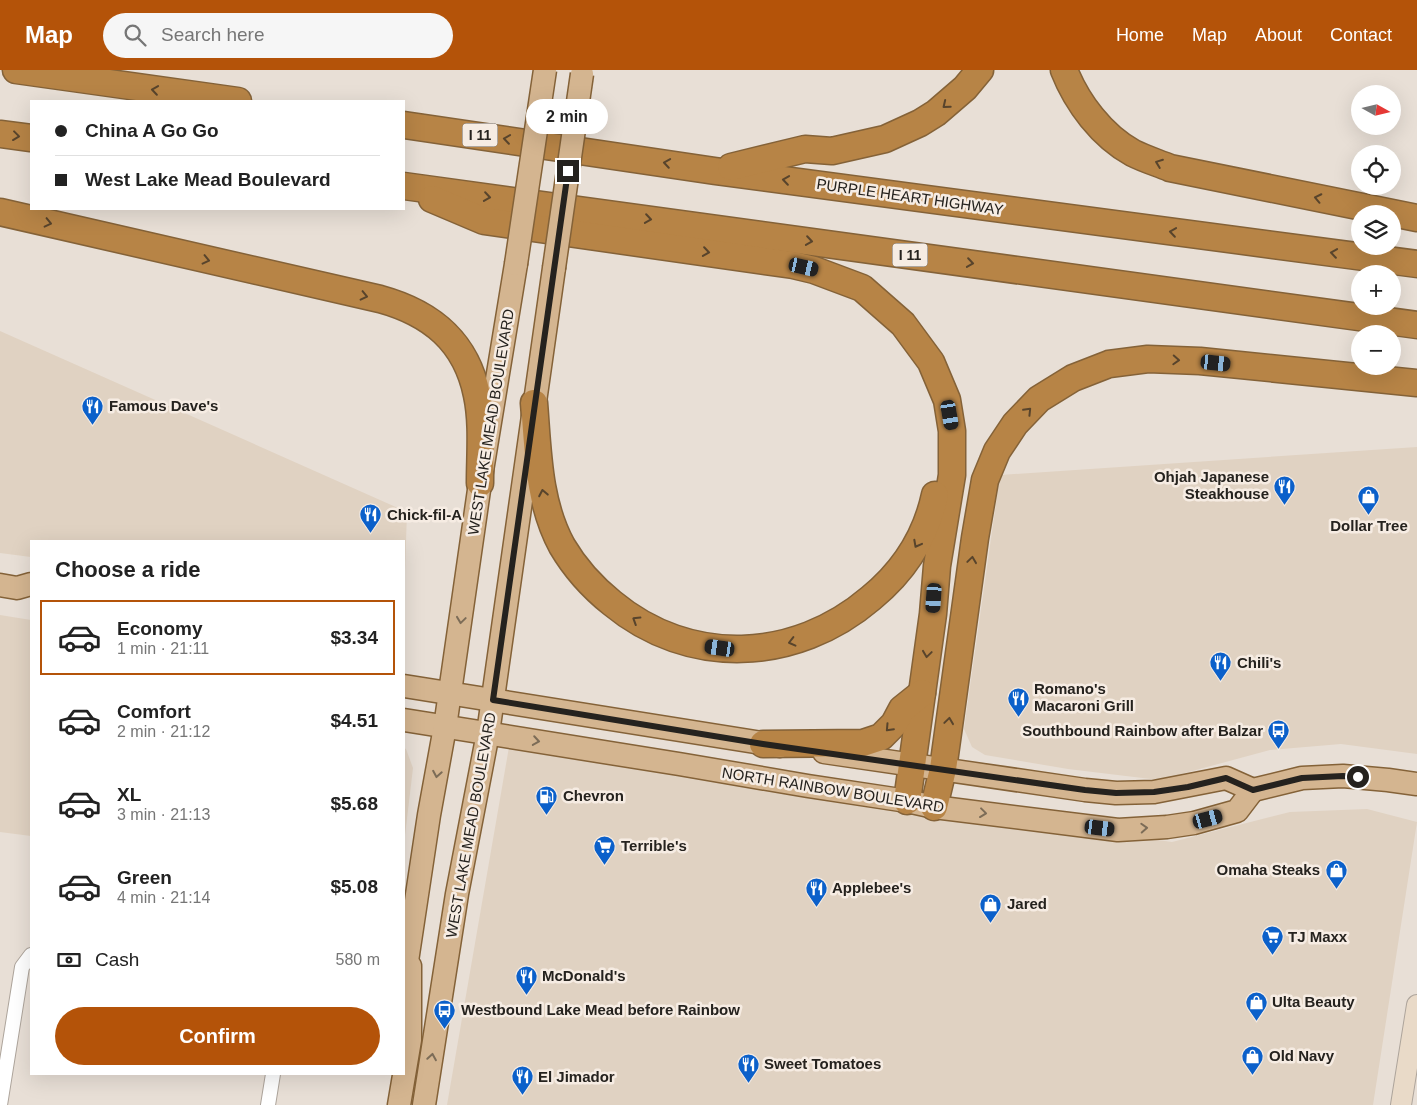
<!DOCTYPE html>
<html lang="en">
<head>
<meta charset="utf-8">
<style>
	:root { --surface:#fff; --page:#f6f6f6; --text:#222; --muted:#767676; --line:#e0e0e0; --accent:#b45309 }
	body { margin:0; font-family:Helvetica,sans-serif; background:var(--page); color:var(--text); height:100vh; display:flex; flex-direction:column; font-size:19px; white-space:nowrap }
	* { box-sizing:border-box; margin:0 }
	p { font-size:16px; color:var(--muted) }
	.icon { flex:none; width:28px; height:28px; fill:none; stroke:currentColor; stroke-width:2; stroke-linecap:round; stroke-linejoin:round }
	.map { position:relative; flex:1; overflow:hidden }
	.panel { position:absolute; left:30px; top:470px; width:375px; height:535px; display:flex; flex-direction:column; background:var(--surface); border-radius:0px; box-shadow:0 5px 20px #0002 }
	.panel>* { flex:none }
	.hud { position:absolute; left:30px; top:30px; width:375px; height:110px; border-radius:0px; box-shadow:0 5px 20px #0002; display:grid; align-content:center; height:110px; padding:0 25px; background:var(--surface) }
	.needle { width:32px; rotate:98deg }
	.fabs { position:absolute; left:1351px; top:15px; display:grid; gap:10px }
	.fabs a { display:grid; place-items:center; width:50px; height:50px; border-radius:50%; background:var(--surface); box-shadow:0 5px 20px #0002; font-size:25px }
	.end { position:absolute; width:22px; height:22px; margin:-11px; border:6px solid #25221e; background:#fff; box-shadow:0 0 0 2px #fff }
	.from { border-radius:50% }
	.bubble { position:absolute; height:35px; border-radius:18px; background:var(--surface); box-shadow:0 5px 20px #0002; font-size:16px; font-weight:800; line-height:35px; text-align:center }
	.car { position:absolute; width:15px; height:30px; margin:-15px -8px; border-radius:6px; box-shadow:0 0 4px 1px #0007; background:linear-gradient(#222 24%,#8ab4d8 0 40%,#222 0 76%,#8ab4d8 0 86%,#222 0) }
	.hud b { display:flex; align-items:center; gap:18px; height:48px; font-size:19px }
	.hud b+b { border-top:1px solid var(--line) }
	.hud i { width:12px; height:12px; background:var(--text) }
	ul { padding:0; list-style:none }
	li { display:flex; align-items:center; gap:15px; height:75px; margin:0 10px 8px; padding:0 15px; border:2px solid transparent; border-radius:0px }
	li div { flex:1 }
	li b { display:block; font-size:19px }
	li em { font-style:normal; font-weight:800 }
	li.on { border-color:var(--accent) }
	li>.icon { width:45px; height:45px; stroke-width:1.5 }
	h2 { padding:0 25px; font-size:22px; line-height:60px }
	.pay { display:flex; align-items:center; gap:12px; height:55px; padding:0 25px; font-size:19px }
	.pay p { margin-inline-start:auto }
	.primary-button { display:flex; gap:10px; margin-top:auto; padding:10px 25px }
	.primary-button a { flex:1; height:58px; border-radius:30px; background:var(--accent); color:#fff; font-size:20px; font-weight:800; line-height:58px; text-align:center }
	header { display:flex; align-items:center; gap:30px; box-sizing:border-box; height:70px; padding:0 25px; background:var(--accent); color:#fff }
	header strong { font-size:24px }
	nav { display:flex; gap:28px; margin-inline-start:auto; font-size:18px }
	.search { width:350px; height:45px; background:var(--page); display:flex; align-items:center; gap:12px; box-sizing:border-box; padding:0 18px; border-radius:28px; color:var(--muted); font-size:19px }
	.map>svg:first-child { display:block }
	.built { fill:#e0d2c2 }
	.lines { fill:none; stroke-linecap:round; stroke-linejoin:round }
	.street-casing { stroke:#ada49b; stroke-width:16 }
	.secondary-casing { stroke:#ada49b; stroke-width:22 }
	.primary-casing { stroke:#846238; stroke-width:25 }
	.highway-casing { stroke:#846238; stroke-width:29 }
	.street { stroke:#fff; stroke-width:14 }
	.secondary { stroke:#e9dac8; stroke-width:20 }
	.primary { stroke:#d4b590; stroke-width:22 }
	.highway { stroke:#b78446; stroke-width:26 }
	.primary-bridge-casing { stroke:#846238; stroke-width:25; stroke-linecap:butt }
	.primary-bridge { stroke:#d4b590; stroke-width:22 }
	.oneway { stroke:#58442c }
	.oneway2 { stroke:#7c6c57 }
	.route { stroke:#25221e; stroke-width:6 }
	.labels { text-anchor:middle; stroke-width:5; stroke-linejoin:round; paint-order:stroke }
	.shield { fill:#f6ece3; stroke:#645f59; stroke-width:1 }
	.shield-label { font-size:14px; font-weight:bold; fill:#25221e }
	.street-label { font-size:15px; fill:#25221e; stroke:#f6ece3 }
	.poi-label { font-size:15px; font-weight:bold; fill:#25221e; stroke:#f6ece3; text-anchor:start }
</style>
</head>
<body>
<header>
<strong>Map</strong>
<div class="search"><svg class="icon" aria-label="search" viewBox="0 0 24 24"><circle cx="10" cy="10" r="6"/><path d="M15 15l6 6"/></svg>Search here</div>
<nav><a>Home</a><a>Map</a><a>About</a><a>Contact</a></nav>
</header>
<div class="map">
<svg width="1417" height="1035" viewBox="0 0 1417 1035">
	<rect width="100%" height="100%" fill="#e8dfd6"/>
	<g class="built">
		<polygon points="0,261 407,442 404,530 404,471 31,471 31,487 0,483"/>
		<polygon points="1417,377 1417,684 1341,674 1270,680 1159,710 1068,699 985,685 972,677 964,659 1000,405"/>
		<polygon points="0,545 31,550 31,766 0,762"/>
		<polygon points="509,677 1172,772 1290,742 1367,739 1417,752 1373,1035 447,1035"/>
		<polygon points="404,678 406,679 413,698 404,774"/>
	</g>
	<g class="lines">
		<defs>
			<g id="street">
				<polyline points="0,1035 22,897 31,885"/>
				<polyline points="268,1035 273,1004"/>
			</g>
			<polyline id="secondary" points="1401,1035 1417,935"/>
			<g id="primary">
				<polyline points="0,515 17,518 31,514"/>
				<polyline points="404,616 780,676"/>
				<polyline points="404,650 679,694 808,716 907,731 934,737 1118,760 1167,757 1194,753 1237,741 1253,720"/>
				<polyline points="824,682 1085,720 1116,723 1154,722 1226,708 1253,720 1302,708 1343,706 1388,710 1417,714"/>
				<polyline points="404,911 429,745 445,657 480,413 516,194"/>
				<polyline points="399,1035 410,970 410,896"/>
				<polyline points="424,1035 457,824 488,663 554,198"/>
			</g>
			<g id="highway">
				<polyline points="16,0 238,31"/>
				<path d="M1064,0C1077,33 1102,66 1133,83C1145,89 1158,93 1170,98L1417,148"/>
				<polyline points="404,55 715,101 1417,194"/>
				<polyline points="0,64 31,68"/>
				<polyline points="731,97 805,79 832,81 885,69 920,53 936,43 965,18 980,0"/>
				<polyline points="404,116 1417,255"/>
				<polyline points="432,129 484,151 793,195 814,200 862,218 903,254 931,292 947,330 952,361 952,405 937,496 933,544 907,731"/>
				<path d="M0,142L380,229C431,243 466,271 477,325C483,353 480,385 480,413"/>
				<path d="M534,333C538,382 538,432 562,476C575,498 592,517 612,533C689,597 795,593 871,528C904,501 926,467 935,425"/>
				<polyline points="763,674 863,673 881,667 894,654 902,639 922,623"/>
				<polyline points="934,737 943,699 975,468 985,410 997,381 1015,354 1039,329 1073,308 1109,294 1148,289 1200,291 1417,313"/>
			</g>
		</defs>
		<use href="#street" class="street-casing"/>
		<use href="#secondary" class="secondary-casing"/>
		<use href="#primary" class="primary-casing"/>
		<use href="#highway" class="highway-casing"/>
		<use href="#street" class="street"/>
		<use href="#secondary" class="secondary"/>
		<use href="#primary" class="primary"/>
		<use href="#highway" class="highway"/>
		<defs>
			<g id="primary-bridge">
				<polyline points="516,194 545,0"/>
				<polyline points="554,198 582,4"/>
			</g>
		</defs>
		<use href="#primary-bridge" class="primary-bridge-casing"/>
		<use href="#primary-bridge" class="primary-bridge"/>
	</g>
	<defs><path id="oneway-chevron" d="M-2-3.5L2.5 0L-2 3.5" fill="none" stroke-width="1.6" stroke-linecap="round" stroke-linejoin="round" transform="scale(1.25)"/></defs>
	<g class="oneway">
		<use href="#oneway-chevron" transform="translate(155 20) rotate(-172)"/>
		<use href="#oneway-chevron" transform="translate(946 35) rotate(141)"/>
		<use href="#oneway-chevron" transform="translate(16 66) rotate(7)"/>
		<use href="#oneway-chevron" transform="translate(507 69) rotate(-172)"/>
		<use href="#oneway-chevron" transform="translate(667 93) rotate(-171)"/>
		<use href="#oneway-chevron" transform="translate(1159 93) rotate(-159)"/>
		<use href="#oneway-chevron" transform="translate(786 110) rotate(-172)"/>
		<use href="#oneway-chevron" transform="translate(487 127) rotate(8)"/>
		<use href="#oneway-chevron" transform="translate(1318 128) rotate(-168)"/>
		<use href="#oneway-chevron" transform="translate(648 149) rotate(8)"/>
		<use href="#oneway-chevron" transform="translate(48 153) rotate(13)"/>
		<use href="#oneway-chevron" transform="translate(1173 162) rotate(-172)"/>
		<use href="#oneway-chevron" transform="translate(809 171) rotate(8)"/>
		<use href="#oneway-chevron" transform="translate(706 182) rotate(8)"/>
		<use href="#oneway-chevron" transform="translate(1334 183) rotate(-172)"/>
		<use href="#oneway-chevron" transform="translate(206 190) rotate(13)"/>
		<use href="#oneway-chevron" transform="translate(970 193) rotate(8)"/>
		<use href="#oneway-chevron" transform="translate(364 226) rotate(13)"/>
		<use href="#oneway-chevron" transform="translate(1176 290) rotate(3)"/>
		<use href="#oneway-chevron" transform="translate(1028 341) rotate(-46)"/>
		<use href="#oneway-chevron" transform="translate(543 423) rotate(-101)"/>
		<use href="#oneway-chevron" transform="translate(917 474) rotate(118)"/>
		<use href="#oneway-chevron" transform="translate(972 490) rotate(-82)"/>
		<use href="#oneway-chevron" transform="translate(636 550) rotate(-148)"/>
		<use href="#oneway-chevron" transform="translate(792 572) rotate(166)"/>
		<use href="#oneway-chevron" transform="translate(927 584) rotate(98)"/>
		<use href="#oneway-chevron" transform="translate(949 651) rotate(-82)"/>
		<use href="#oneway-chevron" transform="translate(889 658) rotate(133)"/>
	</g>
	<g class="oneway2">
		<use href="#oneway-chevron" transform="translate(461 550) rotate(98)"/>
		<use href="#oneway-chevron" transform="translate(536 671) rotate(9)"/>
		<use href="#oneway-chevron" transform="translate(437 704) rotate(100)"/>
		<use href="#oneway-chevron" transform="translate(983 743) rotate(7)"/>
		<use href="#oneway-chevron" transform="translate(1144 758) rotate(-3)"/>
		<use href="#oneway-chevron" transform="translate(432 987) rotate(-81)"/>
	</g>
	<g class="lines">
		<polyline class="route" points="568,101 493,630 763,674 1085,720 1116,723 1154,722 1188,717 1226,708 1253,720 1302,708 1343,706 1358,707"/>
	</g>
	<defs>
		<symbol id="restaurant-pin" viewBox="-11 -11 22 30"><path d="M0 17L-7.5 6A9.5 9.5 0 1 1 7.5 6Z" fill="#0b60ca" stroke="#f6ece3"/><path d="M-5-6h1v4h1v-4h1v4h1v-4h1v5L-1.5 .5V6h-2V.5L-5-1ZM5-6V6H3V1.5H1.5Q1.5-4 5-6Z" fill="#fff"/></symbol>
		<symbol id="shop-pin" viewBox="-11 -11 22 30"><path d="M0 17L-7.5 6A9.5 9.5 0 1 1 7.5 6Z" fill="#0b60ca" stroke="#f6ece3"/><path d="M-5-2.5h2.3a2.7 3.5 0 0 1 5.4 0H5L5.5 6h-11ZM-1.5-2.5h3a1.5 2.3 0 0 0-3 0Z" fill="#fff"/></symbol>
		<symbol id="bus-pin" viewBox="-11 -11 22 30"><path d="M0 17L-7.5 6A9.5 9.5 0 1 1 7.5 6Z" fill="#0b60ca" stroke="#f6ece3"/><path d="M-5-6H5V4H4V6H2V4H-2V6H-4V4H-5ZM-3.5-4V0h7V-4ZM-3.5 1.2v1.5H-2V1.2ZM2 1.2v1.5H3.5V1.2Z" fill="#fff"/></symbol>
		<symbol id="fuel-pin" viewBox="-11 -11 22 30"><path d="M0 17L-7.5 6A9.5 9.5 0 1 1 7.5 6Z" fill="#0b60ca" stroke="#f6ece3"/><path d="M-5.5-6h7V0h2V4h1.3V-2.5L3-4.5l.8-.8L6-3V5H2.5V1h-1V6h-7ZM-4.2-4.7v3.2H.2V-4.7Z" fill="#fff"/></symbol>
		<symbol id="supermarket-pin" viewBox="-11 -11 22 30"><path d="M0 17L-7.5 6A9.5 9.5 0 1 1 7.5 6Z" fill="#0b60ca" stroke="#f6ece3"/><path d="M-6-5.5h2.5l.6 2H6L4.5 2H-2.5L-4.4-4H-6ZM-1.5 3.2a1.3 1.3 0 1 0 .1 0ZM3 3.2a1.3 1.3 0 1 0 .1 0Z" fill="#fff"/></symbol>
	</defs>
	<g fill-rule="evenodd">
		<use href="#restaurant-pin" x="80" y="324" width="25" height="34"/>
		<use href="#restaurant-pin" x="1272" y="404" width="25" height="34"/>
		<use href="#shop-pin" x="1356" y="414" width="25" height="34"/>
		<use href="#restaurant-pin" x="358" y="432" width="25" height="34"/>
		<use href="#restaurant-pin" x="1208" y="580" width="25" height="34"/>
		<use href="#restaurant-pin" x="1006" y="616" width="25" height="34"/>
		<use href="#bus-pin" x="1266" y="648" width="25" height="34"/>
		<use href="#fuel-pin" x="534" y="714" width="25" height="34"/>
		<use href="#supermarket-pin" x="592" y="764" width="25" height="34"/>
		<use href="#shop-pin" x="1324" y="788" width="25" height="34"/>
		<use href="#restaurant-pin" x="804" y="806" width="25" height="34"/>
		<use href="#shop-pin" x="978" y="822" width="25" height="34"/>
		<use href="#supermarket-pin" x="1260" y="854" width="25" height="34"/>
		<use href="#restaurant-pin" x="514" y="894" width="25" height="34"/>
		<use href="#shop-pin" x="1244" y="920" width="25" height="34"/>
		<use href="#bus-pin" x="432" y="928" width="25" height="34"/>
		<use href="#shop-pin" x="1240" y="974" width="25" height="34"/>
		<use href="#restaurant-pin" x="736" y="982" width="25" height="34"/>
		<use href="#restaurant-pin" x="510" y="994" width="25" height="34"/>
	</g>
	<g class="labels">
		<g class="shield">
			<rect x="462.5" y="53.5" width="35" height="23" rx="4"/>
			<rect x="892.5" y="173.5" width="35" height="23" rx="4"/>
		</g>
		<g class="shield-label">
			<text x="480" y="70">I 11</text>
			<text x="910" y="190">I 11</text>
		</g>
		<g class="street-label">
			<text transform="translate(910 127) rotate(8)" y="5">PURPLE HEART HIGHWAY</text>
			<text transform="translate(491 352) rotate(-81)" y="5">WEST LAKE MEAD BOULEVARD</text>
			<text transform="translate(833 720) rotate(9)" y="5">NORTH RAINBOW BOULEVARD</text>
			<text transform="translate(471 755) rotate(-80)" y="5">WEST LAKE MEAD BOULEVARD</text>
		</g>
		<g class="poi-label">
			<text x="109" y="341">Famous Dave's</text>
			<text x="1269" y="412" text-anchor="end">Ohjah Japanese<tspan x="1269" dy="17">Steakhouse</tspan></text>
			<text x="387" y="450">Chick-fil-A</text>
			<text x="1369" y="461" text-anchor="middle">Dollar Tree</text>
			<text x="1237" y="598">Chili's</text>
			<text x="1034" y="624">Romano's<tspan x="1034" dy="17">Macaroni Grill</tspan></text>
			<text x="1263" y="666" text-anchor="end">Southbound Rainbow after Balzar</text>
			<text x="563" y="731">Chevron</text>
			<text x="621" y="781">Terrible's</text>
			<text x="1320" y="805" text-anchor="end">Omaha Steaks</text>
			<text x="832" y="823">Applebee's</text>
			<text x="1007" y="839">Jared</text>
			<text x="1288" y="872">TJ Maxx</text>
			<text x="542" y="911">McDonald's</text>
			<text x="1272" y="937">Ulta Beauty</text>
			<text x="461" y="945">Westbound Lake Mead before Rainbow</text>
			<text x="1269" y="991">Old Navy</text>
			<text x="764" y="999">Sweet Tomatoes</text>
			<text x="538" y="1012">El Jimador</text>
		</g>
	</g>
</svg>
<div class="fabs">
<a><svg class="needle" viewBox="-14 -14 28 28"><path d="M0-13l5 13h-10z" fill="#e53935"/><path d="M0 13l5-13h-10z" fill="#767676"/></svg></a>
<a><svg class="icon" aria-label="locate" viewBox="0 0 24 24"><circle cx="12" cy="12" r="6"/><path d="M12 2v4M12 18v4M2 12h4M18 12h4"/></svg></a>
<a><svg class="icon" aria-label="layers" viewBox="0 0 24 24"><path d="M12 4l9 5-9 5-9-5zM3 14l9 5 9-5"/></svg></a>
<a>+</a>
<a>−</a>
</div>
<i class="end from" style="left:1358px;top:707px"></i>
<i class="end" style="left:568px;top:101px"></i>
<div class="bubble" style="left:526px;top:29px;width:82px">2 min</div>
<i class="car" style="left:804px;top:197px;rotate:103deg"></i>
<i class="car" style="left:1216px;top:293px;rotate:96deg"></i>
<i class="car" style="left:950px;top:345px;rotate:170deg"></i>
<i class="car" style="left:934px;top:528px;rotate:184deg"></i>
<i class="car" style="left:720px;top:578px;rotate:278deg"></i>
<i class="car" style="left:1208px;top:749px;rotate:75deg"></i>
<i class="car" style="left:1100px;top:758px;rotate:97deg"></i>
<div class="hud">
<b><i class="from"></i>China A Go Go</b>
<b><i></i>West Lake Mead Boulevard</b>
</div>
<section class="panel">
<h2>Choose a ride</h2>
<ul>
<li class="on"><svg class="icon" aria-label="car" viewBox="0 0 24 24"><path d="M5 17H2v-5l4-1 3-4h7l3 4 3 1v5h-3M9 17h6M6 11h13"/><circle cx="7" cy="17" r="2"/><circle cx="17" cy="17" r="2"/></svg><div><b>Economy</b><p>1 min · 21:11</p></div><em>$3.34</em></li>
<li><svg class="icon" aria-label="car" viewBox="0 0 24 24"><path d="M5 17H2v-5l4-1 3-4h7l3 4 3 1v5h-3M9 17h6M6 11h13"/><circle cx="7" cy="17" r="2"/><circle cx="17" cy="17" r="2"/></svg><div><b>Comfort</b><p>2 min · 21:12</p></div><em>$4.51</em></li>
<li><svg class="icon" aria-label="car" viewBox="0 0 24 24"><path d="M5 17H2v-5l4-1 3-4h7l3 4 3 1v5h-3M9 17h6M6 11h13"/><circle cx="7" cy="17" r="2"/><circle cx="17" cy="17" r="2"/></svg><div><b>XL</b><p>3 min · 21:13</p></div><em>$5.68</em></li>
<li><svg class="icon" aria-label="car" viewBox="0 0 24 24"><path d="M5 17H2v-5l4-1 3-4h7l3 4 3 1v5h-3M9 17h6M6 11h13"/><circle cx="7" cy="17" r="2"/><circle cx="17" cy="17" r="2"/></svg><div><b>Green</b><p>4 min · 21:14</p></div><em>$5.08</em></li>
</ul>
<div class="pay"><svg class="icon" aria-label="cash" viewBox="0 0 24 24"><path d="M3 7h18v10H3z"/><circle cx="12" cy="12" r="2"/></svg>Cash<p>580 m</p></div>
<div class="primary-button"><a>Confirm</a></div>
</section>
</div>
</body>
</html>
